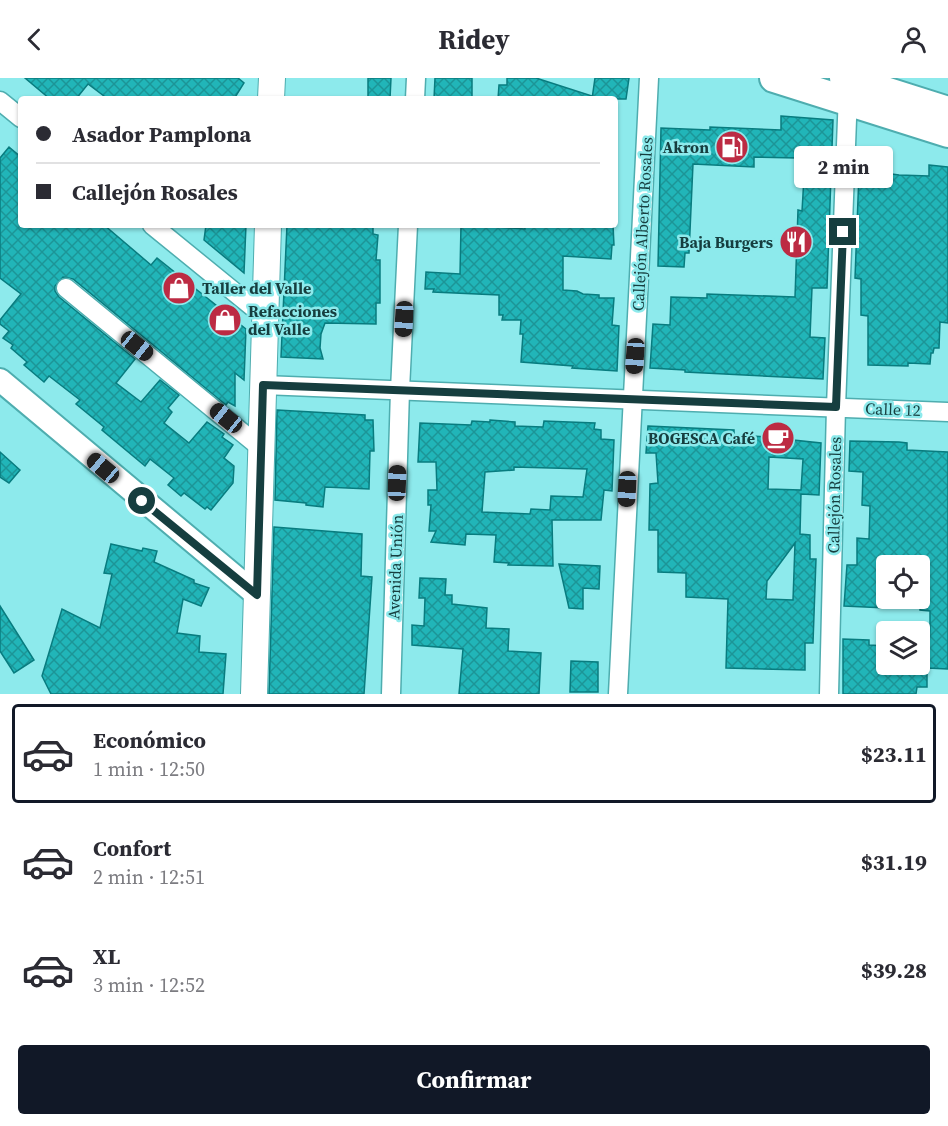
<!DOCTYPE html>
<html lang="es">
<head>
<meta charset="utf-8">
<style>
	:root { --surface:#fff; --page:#f2f2f3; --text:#2b2b33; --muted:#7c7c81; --line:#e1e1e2; --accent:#111827 }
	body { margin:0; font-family:"Source Serif 4",serif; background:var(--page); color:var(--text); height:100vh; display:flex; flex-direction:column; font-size:22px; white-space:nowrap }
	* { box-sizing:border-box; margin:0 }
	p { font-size:20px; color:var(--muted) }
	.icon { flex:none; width:33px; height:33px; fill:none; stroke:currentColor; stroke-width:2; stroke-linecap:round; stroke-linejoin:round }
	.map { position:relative; height:616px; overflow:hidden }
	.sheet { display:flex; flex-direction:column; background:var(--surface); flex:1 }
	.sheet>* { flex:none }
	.guide { position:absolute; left:18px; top:18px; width:600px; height:132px; border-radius:6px; box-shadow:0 2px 4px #0004; display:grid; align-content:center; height:132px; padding:0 18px; background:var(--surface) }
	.controls { position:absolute; left:876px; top:477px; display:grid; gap:12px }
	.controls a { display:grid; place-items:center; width:54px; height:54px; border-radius:6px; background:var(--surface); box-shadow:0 2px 4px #0004; font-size:30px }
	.end { position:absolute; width:27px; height:27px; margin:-14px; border:8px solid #163e3f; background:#fff; box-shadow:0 0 0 3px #fff }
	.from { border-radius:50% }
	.bubble { position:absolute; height:42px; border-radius:6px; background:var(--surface); box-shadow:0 2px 4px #0004; font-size:20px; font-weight:700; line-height:42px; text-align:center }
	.car { position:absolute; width:18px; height:36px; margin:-18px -9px; border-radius:8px; box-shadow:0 0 4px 2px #0007; background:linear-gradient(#222 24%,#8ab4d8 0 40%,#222 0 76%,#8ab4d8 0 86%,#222 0) }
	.guide b { display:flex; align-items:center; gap:21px; height:57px; font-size:22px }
	.guide b+b { border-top:2px solid var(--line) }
	.guide i { width:15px; height:15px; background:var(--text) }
	ul { padding:10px 0 0; list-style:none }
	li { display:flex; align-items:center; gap:18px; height:99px; margin:0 12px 9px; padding:0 6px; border:3px solid transparent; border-radius:6px }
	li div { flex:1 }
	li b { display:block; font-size:22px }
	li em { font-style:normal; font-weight:700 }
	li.active { border-color:var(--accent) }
	li>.icon { width:54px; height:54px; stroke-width:1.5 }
	.button { display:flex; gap:12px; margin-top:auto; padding:12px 18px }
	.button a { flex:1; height:69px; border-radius:6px; background:var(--accent); color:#fff; font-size:24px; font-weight:700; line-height:69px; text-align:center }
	header { display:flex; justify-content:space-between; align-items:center; height:78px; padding:0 18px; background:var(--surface); font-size:27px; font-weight:700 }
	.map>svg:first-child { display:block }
	.building { fill:url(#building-cross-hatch); stroke:#087c7f; stroke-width:1.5; fill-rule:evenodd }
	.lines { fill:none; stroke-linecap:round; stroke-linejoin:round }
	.minor-casing { stroke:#4eadaf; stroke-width:21 }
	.tertiary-casing { stroke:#4eadaf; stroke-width:26 }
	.secondary-casing { stroke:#4eadaf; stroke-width:28 }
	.primary-casing { stroke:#4eadaf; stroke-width:32 }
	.minor { stroke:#fff; stroke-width:18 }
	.tertiary { stroke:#fff; stroke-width:22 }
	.secondary { stroke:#fff; stroke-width:26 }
	.primary { stroke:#fff; stroke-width:28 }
	.route { stroke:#163e3f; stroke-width:8 }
	.labels { text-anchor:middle; stroke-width:5; stroke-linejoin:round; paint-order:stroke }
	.poi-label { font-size:16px; font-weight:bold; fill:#163e3f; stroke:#8deaec; text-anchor:end }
	.street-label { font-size:16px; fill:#163e3f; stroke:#8deaec }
</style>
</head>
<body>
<header><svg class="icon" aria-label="back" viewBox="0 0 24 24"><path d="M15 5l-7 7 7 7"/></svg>Ridey<svg class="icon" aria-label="person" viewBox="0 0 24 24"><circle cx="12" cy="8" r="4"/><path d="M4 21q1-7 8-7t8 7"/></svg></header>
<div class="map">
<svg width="948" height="616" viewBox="0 0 948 616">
	<defs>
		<pattern id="building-cross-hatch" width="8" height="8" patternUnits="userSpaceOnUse" patternTransform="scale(1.5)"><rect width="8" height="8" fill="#21b5b8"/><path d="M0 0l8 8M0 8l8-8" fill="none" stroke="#1c9597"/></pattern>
	</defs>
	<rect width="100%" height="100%" fill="#8deaec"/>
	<g class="building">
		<polygon points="25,0 238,0 244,5 234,21 108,21 88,6 76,21 50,21"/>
		<polygon points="368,0 391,0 390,21 368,21"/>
		<polygon points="435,0 472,0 472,21 434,21"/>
		<polygon points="507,0 536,0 592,18 592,21 498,21 499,7 507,7"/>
		<polygon points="595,0 629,0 626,21 592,21"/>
		<polygon points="781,38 833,42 827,210 812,210 810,259 825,260 823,301 685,294 685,292 650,290 653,246 670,247 671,219 707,220 707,216 795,219 798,132 802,133 804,99 797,98 797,80 754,79 754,89 693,86 689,175 685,175 684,189 658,188 661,50 710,52 710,49 781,52"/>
		<polygon points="9,69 21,79 21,147 104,147 151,187 157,180 246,251 244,302 235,295 235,328 228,324 226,327 73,201 63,199 55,208 55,213 59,219 135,281 116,305 141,324 160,302 179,317 168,330 172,334 164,345 189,365 207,344 224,356 222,359 233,367 224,380 234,388 233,405 211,432 207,429 205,431 184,415 181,418 168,407 174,400 150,381 145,388 102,352 104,349 76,326 80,322 49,298 44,304 24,287 27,284 11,270 13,267 3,260 9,253 0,246 0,242 21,216 0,200 0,80"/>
		<polygon points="929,87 948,89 948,245 940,244 939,270 934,270 933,275 931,275 930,286 908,285 908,288 868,287 868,238 861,237 861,201 855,200 859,95 878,97 878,94 899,97 929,98"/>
		<polygon points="206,147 246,147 244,195 204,162"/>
		<polygon points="287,147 373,148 373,156 378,157 376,182 380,182 380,225 376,225 376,246 325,245 321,256 320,270 323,281 281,279"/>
		<polygon points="461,147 496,147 496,149 525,151 525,147 613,147 614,167 612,167 611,181 563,178 563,212 577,213 583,216 599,217 599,220 614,220 612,247 619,248 617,293 572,290 573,288 521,284 523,256 520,256 521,242 502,242 503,237 499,237 499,217 433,214 434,211 425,211 426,194 460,196"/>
		<polygon points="277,332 365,337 365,342 373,342 374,373 370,373 369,411 325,409 323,429 306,427 306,425 275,422"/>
		<path d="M490,342L515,344V348L543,349L544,343L595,345L594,351L601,352V361L614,362L612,413L604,412L601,442H552L553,488L508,487L509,485L494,484L496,457L466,456L465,467L431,464L436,453H429L431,427H428V412H437L436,384H418L420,345L471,347L472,343L490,344ZM514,389L587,391L583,419L551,418L550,432L531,431L530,436L482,434L485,394L514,392Z"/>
		<path d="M648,348L734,352V357L770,359V353H785L784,361L821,365L819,417L801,416L800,456L810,457V481H816L813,565H805V592L726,590L728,521L686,519V495L658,494V452H649L650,406L658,405L656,375H646ZM769,379L803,381L801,412L768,411ZM795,465L793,522L766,521L767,503Z"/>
		<polygon points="850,363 899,364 907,365 907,372 948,374 948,591 927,590 927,609 917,609 916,616 843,616 843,561 869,562 869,567 886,568 886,586 920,586 920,568 929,569 930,547 930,533 920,532 920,485 886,484 886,530 844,528 847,487 857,487 857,460 869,461 870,428 862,427 863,394 849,393"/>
		<polygon points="0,374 20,392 9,405 0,399"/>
		<polygon points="274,449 362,456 361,498 372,499 364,616 269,616"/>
		<polygon points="111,466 142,473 143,470 157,473 154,484 194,502 194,505 209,510 201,528 183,521 177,555 200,558 199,574 226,576 223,616 51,616 42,598 62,531 100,550 112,496 104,495"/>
		<polygon points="559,486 600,488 599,511 583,510 583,531 569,530"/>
		<polygon points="420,500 446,501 445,517 452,517 452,526 487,530 486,550 509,551 508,573 541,575 539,616 459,616 463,571 412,567 412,547 424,548 425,520 419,520"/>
		<polygon points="0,528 34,582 14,595 0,573"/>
		<polygon points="571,583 598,584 598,614 570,614"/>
	</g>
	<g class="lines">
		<defs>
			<g id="minor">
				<polyline points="415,21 416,0"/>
				<polyline points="0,23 21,40"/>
				<polyline points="152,147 265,239"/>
				<polyline points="66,210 261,370"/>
				<polyline points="263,307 948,334"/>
				<polyline points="391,616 400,312 408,147"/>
				<polyline points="618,616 649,0"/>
				<polyline points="829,616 836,329 848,15"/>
			</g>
			<polyline id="tertiary" points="0,302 257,517"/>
			<g id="secondary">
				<polyline points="271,21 272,0"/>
				<polyline points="254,616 268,147"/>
			</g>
			<g id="primary">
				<polyline points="774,0 948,55"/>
				<polyline points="844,0 948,33"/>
			</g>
		</defs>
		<use href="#minor" class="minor-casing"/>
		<use href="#tertiary" class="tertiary-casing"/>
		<use href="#secondary" class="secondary-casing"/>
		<use href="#primary" class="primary-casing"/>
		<use href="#minor" class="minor"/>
		<use href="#tertiary" class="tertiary"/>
		<use href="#secondary" class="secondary"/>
		<use href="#primary" class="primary"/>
	</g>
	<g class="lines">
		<polyline class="route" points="142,423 257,517 263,307 836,329 843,154"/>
	</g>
	<defs>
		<symbol id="fuel-disc" viewBox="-11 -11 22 22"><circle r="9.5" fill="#bc2b43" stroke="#8deaec"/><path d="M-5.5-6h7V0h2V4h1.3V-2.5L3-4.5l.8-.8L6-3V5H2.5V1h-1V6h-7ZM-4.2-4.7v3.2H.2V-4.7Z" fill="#fff"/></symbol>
		<symbol id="restaurant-disc" viewBox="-11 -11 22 22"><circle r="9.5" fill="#bc2b43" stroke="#8deaec"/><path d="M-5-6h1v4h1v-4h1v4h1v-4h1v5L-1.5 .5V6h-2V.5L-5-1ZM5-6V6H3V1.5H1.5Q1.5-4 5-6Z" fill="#fff"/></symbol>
		<symbol id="shop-disc" viewBox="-11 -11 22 22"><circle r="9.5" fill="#bc2b43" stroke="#8deaec"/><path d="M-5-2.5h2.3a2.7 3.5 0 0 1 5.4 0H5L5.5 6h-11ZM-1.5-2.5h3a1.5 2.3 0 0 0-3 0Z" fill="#fff"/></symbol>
		<symbol id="cafe-disc" viewBox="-11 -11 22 22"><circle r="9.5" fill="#bc2b43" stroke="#8deaec"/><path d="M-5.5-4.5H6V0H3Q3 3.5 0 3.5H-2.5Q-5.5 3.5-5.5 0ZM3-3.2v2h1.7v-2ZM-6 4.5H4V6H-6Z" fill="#fff"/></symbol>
	</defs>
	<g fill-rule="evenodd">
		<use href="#fuel-disc" x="713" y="50" width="38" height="38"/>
		<use href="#restaurant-disc" x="777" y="145" width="38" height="38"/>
		<use href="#shop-disc" x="160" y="191" width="38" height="38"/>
		<use href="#shop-disc" x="206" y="223" width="38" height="38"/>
		<use href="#cafe-disc" x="759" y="341" width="38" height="38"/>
	</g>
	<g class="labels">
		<g class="poi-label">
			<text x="709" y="75">Akron</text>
			<text x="773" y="170">Baja Burgers</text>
			<text x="202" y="216" text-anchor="start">Taller del Valle</text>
			<text x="248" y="239" text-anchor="start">Refacciones<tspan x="248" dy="18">del Valle</tspan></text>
			<text x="755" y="366">BOGESCA Café</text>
		</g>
		<g class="street-label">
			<text transform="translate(642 146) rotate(-87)" y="6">Callejón Alberto Rosales</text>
			<text transform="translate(893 331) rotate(2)" y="6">Calle 12</text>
			<text transform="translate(834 417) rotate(-89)" y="6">Callejón Rosales</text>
			<text transform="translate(395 489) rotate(-88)" y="6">Avenida Unión</text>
		</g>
	</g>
</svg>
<div class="controls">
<a><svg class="icon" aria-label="locate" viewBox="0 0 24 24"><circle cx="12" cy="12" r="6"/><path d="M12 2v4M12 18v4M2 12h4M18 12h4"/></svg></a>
<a><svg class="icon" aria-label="layers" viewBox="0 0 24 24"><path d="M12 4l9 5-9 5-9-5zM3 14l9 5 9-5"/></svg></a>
</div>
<i class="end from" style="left:142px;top:423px"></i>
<i class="end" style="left:843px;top:154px"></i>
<div class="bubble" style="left:794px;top:68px;width:99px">2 min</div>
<i class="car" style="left:404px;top:241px;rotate:183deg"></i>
<i class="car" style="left:137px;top:268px;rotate:129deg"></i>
<i class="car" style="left:635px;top:278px;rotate:184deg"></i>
<i class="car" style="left:226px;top:340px;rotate:309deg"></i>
<i class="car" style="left:103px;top:390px;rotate:310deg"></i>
<i class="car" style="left:397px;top:405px;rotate:2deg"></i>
<i class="car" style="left:627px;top:411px;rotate:183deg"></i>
<div class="guide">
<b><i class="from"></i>Asador Pamplona</b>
<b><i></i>Callejón Rosales</b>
</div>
</div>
<section class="sheet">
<ul>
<li class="active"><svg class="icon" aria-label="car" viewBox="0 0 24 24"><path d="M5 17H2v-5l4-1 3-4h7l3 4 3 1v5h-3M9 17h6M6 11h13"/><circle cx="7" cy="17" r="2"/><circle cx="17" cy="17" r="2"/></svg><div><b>Económico</b><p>1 min · 12:50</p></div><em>$23.11</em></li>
<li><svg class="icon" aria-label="car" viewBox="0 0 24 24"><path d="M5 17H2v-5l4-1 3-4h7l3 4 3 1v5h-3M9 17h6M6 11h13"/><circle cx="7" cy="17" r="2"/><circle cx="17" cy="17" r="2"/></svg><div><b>Confort</b><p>2 min · 12:51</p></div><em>$31.19</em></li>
<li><svg class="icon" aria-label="car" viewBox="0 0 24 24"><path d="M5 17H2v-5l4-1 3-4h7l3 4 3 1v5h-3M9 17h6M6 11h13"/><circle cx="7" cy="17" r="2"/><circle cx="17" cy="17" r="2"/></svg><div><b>XL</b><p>3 min · 12:52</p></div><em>$39.28</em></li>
</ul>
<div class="button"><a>Confirmar</a></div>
</section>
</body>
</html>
